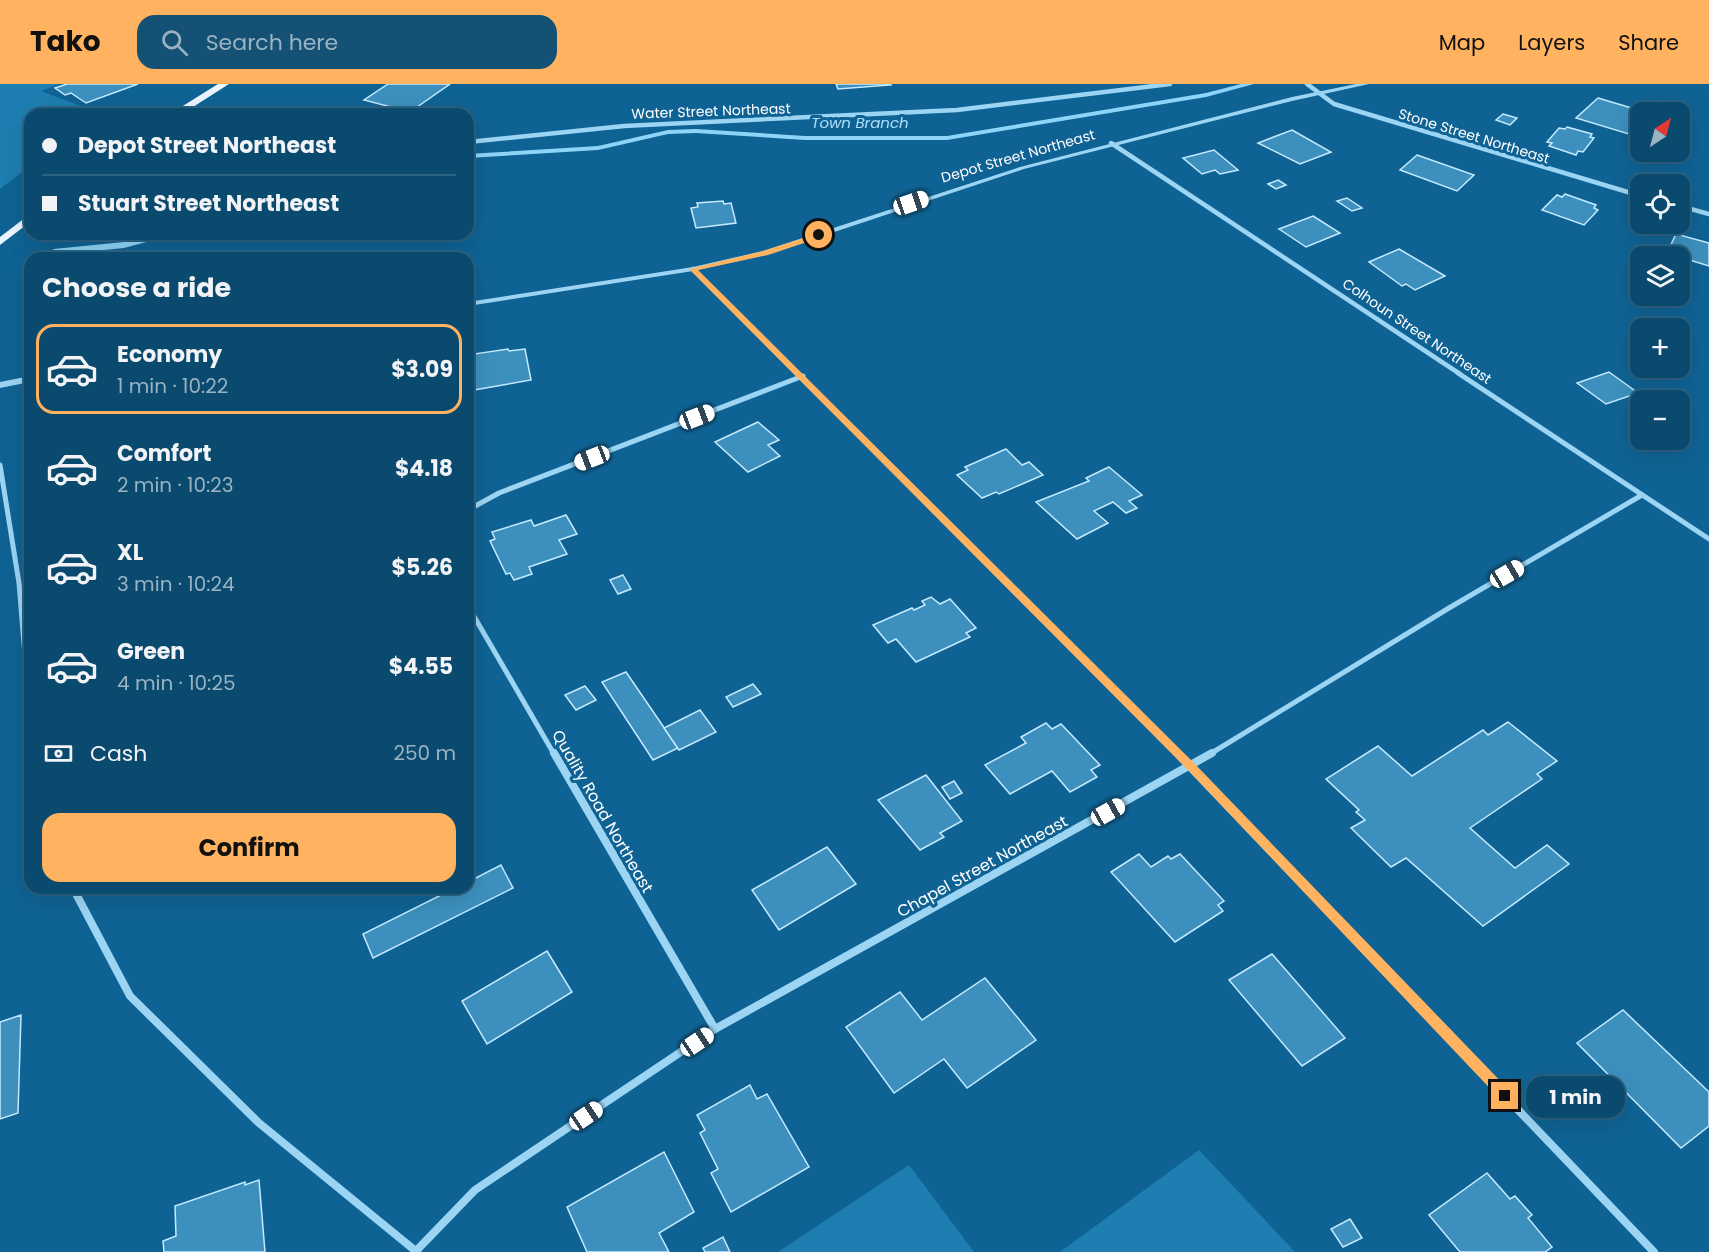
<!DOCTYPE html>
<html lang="en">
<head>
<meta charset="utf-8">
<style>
	:root { --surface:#0b4a6f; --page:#145174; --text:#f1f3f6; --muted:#9ab3c3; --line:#2b6282; --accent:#ffb25f }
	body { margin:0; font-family:Poppins,sans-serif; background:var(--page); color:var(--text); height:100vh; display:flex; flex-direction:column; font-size:22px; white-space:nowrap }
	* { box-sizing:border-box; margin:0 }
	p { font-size:20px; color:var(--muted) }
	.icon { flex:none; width:33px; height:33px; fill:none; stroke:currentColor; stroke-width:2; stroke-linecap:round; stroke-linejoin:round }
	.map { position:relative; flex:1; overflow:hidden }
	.side { position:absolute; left:24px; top:168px; width:450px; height:642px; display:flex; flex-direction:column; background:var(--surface); border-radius:18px; box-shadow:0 6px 24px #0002,0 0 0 2px var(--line) }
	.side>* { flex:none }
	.top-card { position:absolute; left:24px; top:24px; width:450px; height:132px; border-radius:18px; box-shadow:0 6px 24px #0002,0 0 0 2px var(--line); display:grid; align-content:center; height:132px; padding:0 18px; background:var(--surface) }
	.needle { width:39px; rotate:36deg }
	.buttons { position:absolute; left:1630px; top:18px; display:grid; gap:12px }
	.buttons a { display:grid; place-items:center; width:60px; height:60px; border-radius:12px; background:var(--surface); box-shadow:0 6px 24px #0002,0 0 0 2px var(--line); font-size:30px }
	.end { position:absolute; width:27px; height:27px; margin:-14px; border:8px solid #ffb25f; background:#111; box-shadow:0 0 0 3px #111 }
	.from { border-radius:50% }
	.bubble { position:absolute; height:42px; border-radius:18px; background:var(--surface); box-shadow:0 6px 24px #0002,0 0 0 2px var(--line); font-size:20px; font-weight:700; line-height:42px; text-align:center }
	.car { position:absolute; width:18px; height:36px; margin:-18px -9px; border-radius:8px; box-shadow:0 0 4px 2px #0007; background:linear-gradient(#fff 24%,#345 0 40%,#fff 0 76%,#345 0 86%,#fff 0) }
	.top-card b { display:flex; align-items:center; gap:21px; height:57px; font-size:22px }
	.top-card b+b { border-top:2px solid var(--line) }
	.top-card i { width:15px; height:15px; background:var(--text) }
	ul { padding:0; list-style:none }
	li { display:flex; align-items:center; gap:18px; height:90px; margin:0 12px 9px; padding:0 6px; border:3px solid transparent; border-radius:18px }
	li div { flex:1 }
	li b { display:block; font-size:22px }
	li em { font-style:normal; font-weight:700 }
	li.current { border-color:var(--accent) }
	li>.icon { width:54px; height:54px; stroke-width:1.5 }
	h2 { padding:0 18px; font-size:27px; line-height:72px }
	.pay { display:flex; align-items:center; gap:15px; height:66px; padding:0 18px; font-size:22px }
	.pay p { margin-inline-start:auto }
	.button { display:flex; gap:12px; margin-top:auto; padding:12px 18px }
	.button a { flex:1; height:69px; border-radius:18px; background:var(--accent); color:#111; font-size:24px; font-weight:700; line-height:69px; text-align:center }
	header { display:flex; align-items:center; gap:36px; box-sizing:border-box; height:84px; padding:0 30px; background:var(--accent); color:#111 }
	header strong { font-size:28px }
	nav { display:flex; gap:33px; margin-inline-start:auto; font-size:21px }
	.search { width:420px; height:54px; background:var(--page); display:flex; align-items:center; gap:15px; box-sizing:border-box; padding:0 21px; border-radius:18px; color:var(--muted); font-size:22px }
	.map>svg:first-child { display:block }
	.green { fill:#1e7eb1 }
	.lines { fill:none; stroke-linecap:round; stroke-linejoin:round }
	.stream { fill:#8ed4f8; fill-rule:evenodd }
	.building { fill:#3d90be; stroke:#c4eafe; stroke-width:1.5 }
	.minor-far2 { stroke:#9cd5f4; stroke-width:4.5 }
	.minor-far1 { stroke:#9cd5f4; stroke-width:5 }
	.minor { stroke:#9cd5f4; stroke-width:8 }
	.tertiary { fill:#9cd5f4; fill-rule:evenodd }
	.primary { fill:#e9f6ff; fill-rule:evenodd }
	.route { fill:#ffb25f }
	.labels { text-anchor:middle; stroke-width:6; stroke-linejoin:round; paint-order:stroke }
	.far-street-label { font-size:14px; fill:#fff; stroke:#0f6394 }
	.far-water-label { font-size:15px; font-style:italic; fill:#ade0fb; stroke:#0f6394 }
	.street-label { font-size:16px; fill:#fff; stroke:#0f6394 }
</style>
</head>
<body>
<header>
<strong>Tako</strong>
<div class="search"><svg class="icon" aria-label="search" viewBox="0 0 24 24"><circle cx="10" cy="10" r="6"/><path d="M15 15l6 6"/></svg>Search here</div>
<nav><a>Map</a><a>Layers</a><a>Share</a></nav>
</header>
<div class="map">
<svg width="1709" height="1168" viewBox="0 0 1709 1168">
	<rect width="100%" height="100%" fill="#0f6394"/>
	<g class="green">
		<polygon points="0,0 59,0 41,7 102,30 30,30 30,82 0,105"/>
		<polygon points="1199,1066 1295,1168 1060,1168"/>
		<polygon points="909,1081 974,1168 778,1168"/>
	</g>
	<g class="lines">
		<g class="stream">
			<polygon points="1241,0 1254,0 1206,13 947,56 805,56 696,49 668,50 598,66 468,74 468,70 598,62 668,46 696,45 805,52 947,52 1206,9"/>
			<polygon points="161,150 176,150 124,164 54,171 50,168 54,165 124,158"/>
		</g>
	</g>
	<g class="building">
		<polygon points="67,0 138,0 86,19 71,9 65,11 55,4"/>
		<polygon points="388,0 450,0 410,28 364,16"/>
		<polygon points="836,0 890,0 891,1 838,5"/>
		<polygon points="1598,14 1645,28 1641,28 1641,40 1632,51 1576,34"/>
		<polygon points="1503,30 1517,34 1510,41 1496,36"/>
		<polygon points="1567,43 1592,50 1590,53 1594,54 1583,68 1578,67 1576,71 1549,62 1552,59 1547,58 1559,44 1565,45"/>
		<polygon points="1292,46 1331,68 1300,80 1258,59"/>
		<polygon points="1214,66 1238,86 1220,90 1215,86 1202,90 1183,74"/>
		<polygon points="1417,71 1474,91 1457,107 1400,86"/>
		<polygon points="1278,96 1286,101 1276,105 1268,100"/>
		<polygon points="1565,110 1596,121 1594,124 1598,126 1584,141 1542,126 1557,111 1562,113"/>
		<polygon points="1347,114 1362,124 1352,127 1337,117"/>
		<polygon points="723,117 724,120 731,119 736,139 696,144 691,124 698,123 697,119"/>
		<polygon points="1313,132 1340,149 1306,163 1279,145"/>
		<polygon points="1676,150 1709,159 1709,182 1667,169"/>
		<polygon points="1399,165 1445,192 1415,206 1406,200 1402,202 1369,178"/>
		<polygon points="508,265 509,267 525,265 531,296 468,307 468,275 475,274 474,270"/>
		<polygon points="1609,288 1638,309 1606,320 1577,299"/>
		<polygon points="758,338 779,356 768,361 780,372 748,388 715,358"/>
		<polygon points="1006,365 1022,381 1029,378 1043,391 999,410 996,408 982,414 957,391 968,386 965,383"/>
		<polygon points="1109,383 1142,411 1129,417 1137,424 1126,429 1113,418 1094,427 1108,439 1077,455 1036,418 1089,397 1086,394"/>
		<polygon points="566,431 577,450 559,456 567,470 529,483 532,490 514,496 510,489 506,490 490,457 495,455 492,448 531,436 534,442"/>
		<polygon points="623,491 631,505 618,510 610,496"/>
		<polygon points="931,513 940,520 950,515 976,544 966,549 970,553 916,578 896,555 888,559 873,541 912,524 914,526 925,521 922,517"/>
		<polygon points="626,588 678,664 653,676 602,598"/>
		<polygon points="753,600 761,610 733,623 726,613"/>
		<polygon points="585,602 596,616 576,626 565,611"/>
		<polygon points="700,626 716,648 679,666 664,644"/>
		<polygon points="1508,638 1557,677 1537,690 1542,695 1470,744 1515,784 1547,761 1569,780 1483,842 1406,774 1391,783 1351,744 1365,736 1356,728 1359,726 1326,695 1378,662 1412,692 1483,646 1488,651"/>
		<polygon points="1046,639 1052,645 1061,640 1100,681 1091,686 1097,693 1070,708 1052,687 1010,710 985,681 1026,659 1021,653"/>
		<polygon points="926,691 962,737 940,749 944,753 920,766 878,716"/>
		<polygon points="954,697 962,709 950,715 942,703"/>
		<polygon points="827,763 856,800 779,846 752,806"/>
		<polygon points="1139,770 1151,783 1168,772 1171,775 1180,770 1224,817 1218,821 1223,827 1175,858 1111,788"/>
		<polygon points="501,781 513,804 373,874 363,850 455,804 468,804 468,798"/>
		<polygon points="547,867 572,908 487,960 462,917"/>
		<polygon points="1272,870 1345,954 1302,982 1229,896"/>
		<polygon points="985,894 1036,956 967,1004 944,975 894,1009 846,943 900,908 922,936"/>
		<polygon points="1623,926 1709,1008 1709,1042 1681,1064 1577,959"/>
		<polygon points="21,931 18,1029 0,1035 0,938"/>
		<polygon points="750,1001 757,1015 767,1010 809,1083 731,1128 711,1089 718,1085 700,1049 705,1046 697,1031"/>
		<polygon points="664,1068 694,1128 659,1149 669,1168 587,1168 567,1123"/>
		<polygon points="1487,1089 1510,1115 1515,1112 1532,1131 1528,1134 1552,1163 1545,1168 1460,1168 1429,1131"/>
		<polygon points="259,1096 265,1168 164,1168 163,1157 176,1152 175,1122 245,1098 245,1101"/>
		<polygon points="1350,1135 1362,1154 1343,1163 1331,1145"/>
		<polygon points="723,1153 730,1168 705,1168 703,1164"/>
	</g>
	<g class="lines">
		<g class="minor-far2">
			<polyline points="1307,0 1334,20 1641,112"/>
			<polyline points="468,58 624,42 957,26 1170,0"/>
			<polyline points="1111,59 1460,290"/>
			<polyline points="1680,122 1709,130"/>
			<polyline points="693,185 798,290"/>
		</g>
		<g class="minor-far1">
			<polyline points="797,289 1178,670"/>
			<polyline points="1458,289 1709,455"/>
			<polyline points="0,381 19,499 30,634"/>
			<polyline points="468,426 499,409 803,292"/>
			<polyline points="468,522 554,670"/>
			<polyline points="1210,670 1449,524 1642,411"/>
		</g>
		<g class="minor">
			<polyline points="554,669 715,945"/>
			<polyline points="1177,669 1654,1168"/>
			<polyline points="73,804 130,912 259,1039 417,1168"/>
			<polyline points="416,1167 475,1106 715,945 1212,669"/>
		</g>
		<g class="tertiary">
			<polygon points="1356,0 1369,0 1292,17 1024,85 765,171 693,187 468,222 468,218 693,183 763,167 1020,83 1292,13"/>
			<polygon points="30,292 30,298 0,304 0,298"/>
		</g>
		<g class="primary">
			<polygon points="218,0 229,0 182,30 170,30"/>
			<polygon points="30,130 30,138 0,161 0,153"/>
		</g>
	</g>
	<polygon class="route" points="819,149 822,153 768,171 698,186 1194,679 1510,1007 1510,1016 1501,1016 1187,685 689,185 763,167"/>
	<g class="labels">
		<g class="far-street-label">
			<text transform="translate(711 27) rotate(-2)" y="5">Water Street Northeast</text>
			<text transform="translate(1474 52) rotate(17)" y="5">Stone Street Northeast</text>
			<text transform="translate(1018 72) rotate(-16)" y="5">Depot Street Northeast</text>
			<text transform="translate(1417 247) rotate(34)" y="5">Colhoun Street Northeast</text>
		</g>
		<g class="far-water-label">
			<text x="860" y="44">Town Branch</text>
		</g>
		<g class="street-label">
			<text transform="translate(603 727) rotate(60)" y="6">Quality Road Northeast</text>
			<text transform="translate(982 782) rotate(-29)" y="6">Chapel Street Northeast</text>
		</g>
	</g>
</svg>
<div class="buttons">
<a><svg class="needle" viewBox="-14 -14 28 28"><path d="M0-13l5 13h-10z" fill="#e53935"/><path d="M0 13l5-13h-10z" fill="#9ab3c3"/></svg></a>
<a><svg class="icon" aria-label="locate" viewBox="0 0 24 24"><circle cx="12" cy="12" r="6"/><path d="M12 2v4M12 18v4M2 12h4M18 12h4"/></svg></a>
<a><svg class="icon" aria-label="layers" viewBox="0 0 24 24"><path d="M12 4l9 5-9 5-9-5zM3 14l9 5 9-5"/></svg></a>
<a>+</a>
<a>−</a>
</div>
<i class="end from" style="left:819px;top:151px"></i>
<i class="end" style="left:1505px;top:1012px"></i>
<div class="bubble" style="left:1526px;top:992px;width:99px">1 min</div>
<i class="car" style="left:911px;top:119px;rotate:71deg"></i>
<i class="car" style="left:697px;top:333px;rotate:69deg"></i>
<i class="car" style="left:592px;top:374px;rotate:249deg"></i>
<i class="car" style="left:1507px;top:490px;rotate:60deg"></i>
<i class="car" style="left:1108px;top:728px;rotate:61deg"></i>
<i class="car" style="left:697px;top:958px;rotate:56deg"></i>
<i class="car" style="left:586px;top:1032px;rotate:56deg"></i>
<div class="top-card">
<b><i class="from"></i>Depot Street Northeast</b>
<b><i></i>Stuart Street Northeast</b>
</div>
<section class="side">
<h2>Choose a ride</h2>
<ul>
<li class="current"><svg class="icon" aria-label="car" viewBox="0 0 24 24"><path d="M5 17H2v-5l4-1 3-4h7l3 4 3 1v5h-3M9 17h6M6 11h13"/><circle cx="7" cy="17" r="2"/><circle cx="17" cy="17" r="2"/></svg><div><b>Economy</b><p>1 min · 10:22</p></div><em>$3.09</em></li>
<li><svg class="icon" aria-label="car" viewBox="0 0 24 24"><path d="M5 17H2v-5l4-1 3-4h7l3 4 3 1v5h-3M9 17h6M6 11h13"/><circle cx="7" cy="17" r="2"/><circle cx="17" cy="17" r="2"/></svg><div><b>Comfort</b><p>2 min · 10:23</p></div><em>$4.18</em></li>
<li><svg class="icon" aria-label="car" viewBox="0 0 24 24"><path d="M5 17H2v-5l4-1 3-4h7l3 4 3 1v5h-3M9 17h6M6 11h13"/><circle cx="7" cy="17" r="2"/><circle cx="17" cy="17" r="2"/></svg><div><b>XL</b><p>3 min · 10:24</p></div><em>$5.26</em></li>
<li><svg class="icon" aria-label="car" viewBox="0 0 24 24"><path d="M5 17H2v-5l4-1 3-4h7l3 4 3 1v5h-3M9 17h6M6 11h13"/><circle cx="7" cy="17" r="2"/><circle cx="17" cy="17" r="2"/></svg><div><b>Green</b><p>4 min · 10:25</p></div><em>$4.55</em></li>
</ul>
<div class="pay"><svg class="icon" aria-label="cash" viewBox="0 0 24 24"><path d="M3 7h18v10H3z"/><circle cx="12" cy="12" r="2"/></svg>Cash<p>250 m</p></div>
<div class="button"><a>Confirm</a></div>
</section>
</div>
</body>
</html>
